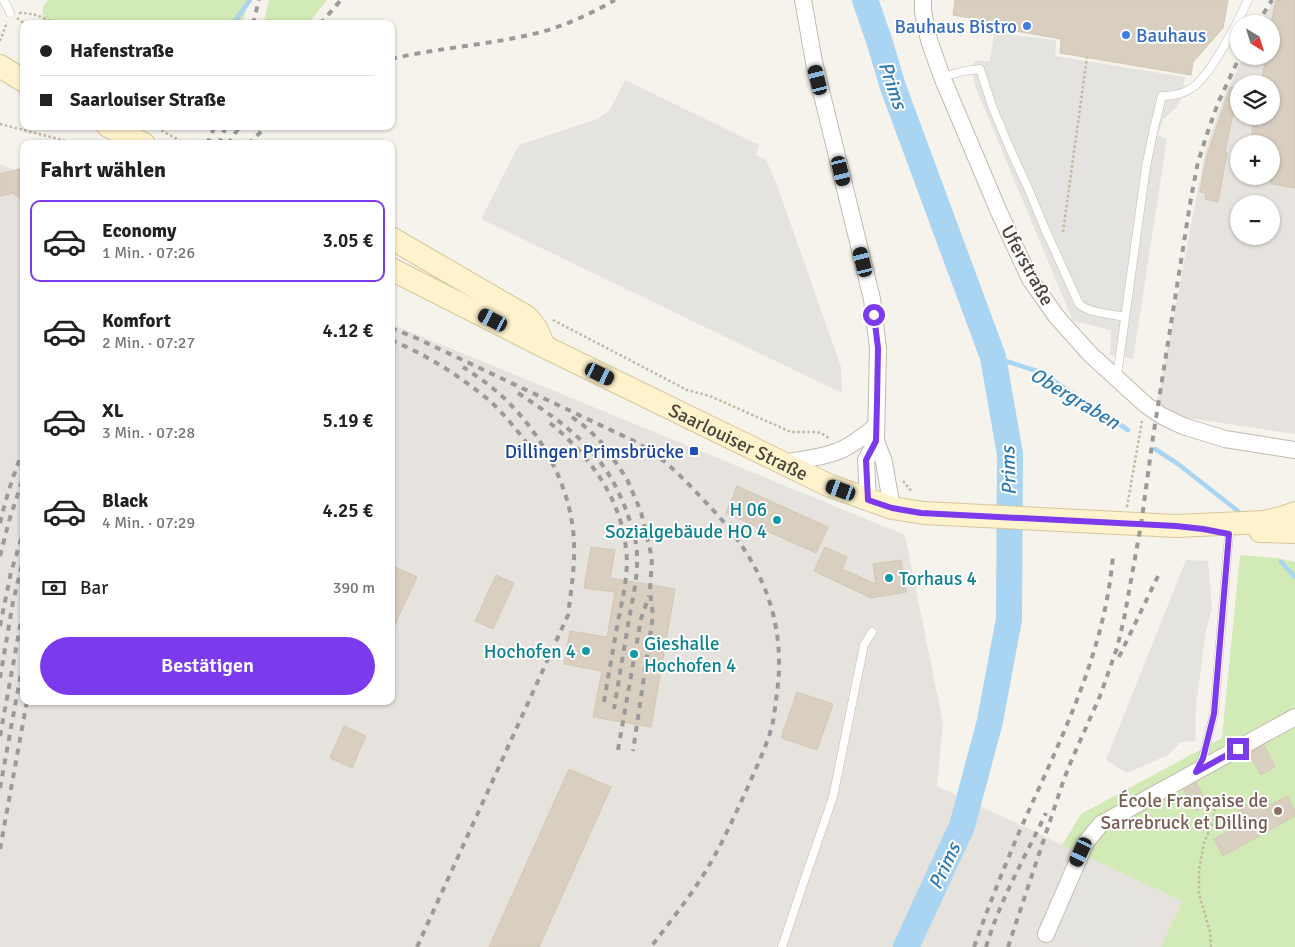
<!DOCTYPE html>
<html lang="de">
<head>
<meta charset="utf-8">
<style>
	:root { --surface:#fff; --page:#f2f2f2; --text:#222; --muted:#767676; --line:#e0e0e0; --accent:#7c3aed }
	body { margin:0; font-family:Signika,sans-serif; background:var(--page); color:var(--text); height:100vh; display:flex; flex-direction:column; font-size:19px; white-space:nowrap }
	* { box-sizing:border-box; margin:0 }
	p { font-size:16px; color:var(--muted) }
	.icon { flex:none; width:28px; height:28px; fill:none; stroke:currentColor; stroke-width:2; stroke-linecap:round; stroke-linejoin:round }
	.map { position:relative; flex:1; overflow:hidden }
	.side { position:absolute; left:20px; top:140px; width:375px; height:565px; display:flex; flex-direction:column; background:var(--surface); border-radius:10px; box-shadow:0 1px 4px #0004 }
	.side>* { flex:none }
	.banner { position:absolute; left:20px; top:20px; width:375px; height:110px; border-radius:10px; box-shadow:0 1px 4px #0004; display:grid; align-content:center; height:110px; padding:0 20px; background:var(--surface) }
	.needle { width:32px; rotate:142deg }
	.controls { position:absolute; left:1230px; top:15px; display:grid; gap:10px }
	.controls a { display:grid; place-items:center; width:50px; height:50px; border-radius:50%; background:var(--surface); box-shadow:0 1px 4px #0004; font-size:25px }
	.end { position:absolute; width:22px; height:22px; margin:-11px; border:6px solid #7c3aed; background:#fff; box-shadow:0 0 0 2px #fff }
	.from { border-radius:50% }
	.car { position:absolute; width:15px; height:30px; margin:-15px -8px; border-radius:6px; box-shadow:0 0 4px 1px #0007; background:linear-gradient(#222 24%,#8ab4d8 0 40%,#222 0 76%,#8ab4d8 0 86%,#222 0) }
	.banner b { display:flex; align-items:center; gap:18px; height:48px; font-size:19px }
	.banner b+b { border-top:1px solid var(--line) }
	.banner i { width:12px; height:12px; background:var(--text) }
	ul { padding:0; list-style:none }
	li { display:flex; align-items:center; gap:15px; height:82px; margin:0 10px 8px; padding:0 10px; border:2px solid transparent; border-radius:10px }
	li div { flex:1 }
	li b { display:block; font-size:19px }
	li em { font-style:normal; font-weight:600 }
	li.active { border-color:var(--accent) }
	li>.icon { width:45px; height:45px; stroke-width:1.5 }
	h2 { padding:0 20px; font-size:22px; line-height:60px }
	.pay { display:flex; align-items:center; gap:12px; height:55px; padding:0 20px; font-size:19px }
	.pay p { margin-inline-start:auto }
	.primary-button { display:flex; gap:10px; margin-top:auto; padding:10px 20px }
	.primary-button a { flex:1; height:58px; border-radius:30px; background:var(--accent); color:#fff; font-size:20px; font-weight:600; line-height:58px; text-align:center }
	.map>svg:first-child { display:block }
	.industrial { fill:#e6e2dd; fill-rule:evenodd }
	.green { fill:#d2eab5 }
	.parking { fill:#e5e3e0 }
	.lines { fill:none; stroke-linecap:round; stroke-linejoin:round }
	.stream { stroke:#a9d4f2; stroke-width:4.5 }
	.river { stroke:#a9d4f2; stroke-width:26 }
	.building { fill:#d8cfc1; stroke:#d3c7b4 }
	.lane-casing { stroke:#c2bbae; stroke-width:9 }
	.street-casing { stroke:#c2bbae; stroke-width:18 }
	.secondary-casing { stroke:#d6c79b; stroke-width:24 }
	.path { stroke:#c4b79f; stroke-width:2.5; stroke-dasharray:2.5 2.5; stroke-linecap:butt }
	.lane { stroke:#fff; stroke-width:8 }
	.street { stroke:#fff; stroke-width:16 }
	.secondary { stroke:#fff3cd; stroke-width:22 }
	.rail { stroke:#9a9a9a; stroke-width:4; stroke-dasharray:6 6; stroke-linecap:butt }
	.route { stroke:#7c3aed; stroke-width:6 }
	.shop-dot { fill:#3f7fe0; stroke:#fff; stroke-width:2 }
	.transit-dot { fill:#1a4fb4; stroke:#fff; stroke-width:2 }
	.culture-dot { fill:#0f9aa8; stroke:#fff; stroke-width:2 }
	.education-dot { fill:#8d6e63; stroke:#fff; stroke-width:2 }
	.labels { text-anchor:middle; stroke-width:4; stroke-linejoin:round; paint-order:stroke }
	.shop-label { font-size:19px; fill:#366cbe; stroke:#fff; text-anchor:end }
	.street-label { font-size:19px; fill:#4b4439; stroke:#fff }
	.transit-label { font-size:19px; fill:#164399; stroke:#fff; text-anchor:end }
	.culture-label { font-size:19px; fill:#0d838f; stroke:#fff; text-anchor:end }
	.education-label { font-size:19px; fill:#785e54; stroke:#fff; text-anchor:end }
	.water-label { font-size:20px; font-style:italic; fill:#2e7ab2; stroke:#fff }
</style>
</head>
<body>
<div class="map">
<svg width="1295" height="947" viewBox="0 0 1295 947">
	<rect width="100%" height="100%" fill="#f6f3ec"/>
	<g class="industrial">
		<path d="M1274,0H1295V434L1182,417L1157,404L1205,152L1224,96L1244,56H1271V24H1261ZM1239,84H1271V116H1239ZM1239,144H1271V176H1239ZM1239,204H1271V236H1239Z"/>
		<polygon points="0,164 24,174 24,701 391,701 391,324 905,535 943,723 937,786 1182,901 1161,947 0,947"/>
	</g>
	<g class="green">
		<polygon points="48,0 249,0 242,24 42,24 43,7"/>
		<polygon points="269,0 327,0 308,24 263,24"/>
		<polygon points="1240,555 1277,558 1295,562 1295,947 1161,947 1182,901 1062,845 1081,814 1222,738"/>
	</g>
	<g class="parking">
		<polygon points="994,33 1056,40 1055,56 1185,77 1181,100 1176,108 1163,120 1158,135 1167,139 1133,359 1110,355 1111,330 1073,321 975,86 972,70 974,61 990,61"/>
		<polygon points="625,80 759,145 756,155 766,160 777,185 841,367 842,393 481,219 519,145 597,119 609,111"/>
		<polygon points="1186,560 1208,561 1212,608 1205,635 1196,706 1195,741 1181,742 1168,755 1127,773 1106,760"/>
		<polygon points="1076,863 1166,901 1146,947 1077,947 1046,934"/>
	</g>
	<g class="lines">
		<g class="stream">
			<polyline points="233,24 250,0"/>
			<polyline points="993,357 1040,372 1128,430"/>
			<polyline points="1155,449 1178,464 1238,511"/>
			<polyline points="1281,562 1295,577"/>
		</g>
		<polyline class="river" points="865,0 879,40 893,87 993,357 1010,454 1009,619 990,721 962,826 906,947"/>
	</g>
	<g class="building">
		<polygon points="955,0 1228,0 1223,28 1193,62 1191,75 1060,53 1061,39 1010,30 1011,25 953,15"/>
		<polygon points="1276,0 1295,0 1295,188 1271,184 1271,144 1250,144 1255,116 1271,116 1271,84 1261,84 1266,56 1271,56 1271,24"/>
		<polygon points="1230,87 1238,89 1225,152 1227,153 1218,202 1205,199 1206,193 1200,192 1206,159"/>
		<polygon points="24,168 24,202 13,193 0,196 0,174"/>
		<polygon points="737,486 828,527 816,553 726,513"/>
		<polygon points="591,547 615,550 610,578 675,589 651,727 593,717 602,671 564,664 570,631 607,637 615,592 584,588"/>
		<polygon points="825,547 847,557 842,569 876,584 873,564 901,560 906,592 871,598 814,571"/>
		<polygon points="391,565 417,577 391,633"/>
		<polygon points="496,575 514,583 493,629 475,621"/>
		<polygon points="797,692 833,704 817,750 781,738"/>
		<polygon points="344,726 366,736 352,768 330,758"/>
		<polygon points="1264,745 1275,767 1261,775 1249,754"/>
		<polygon points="569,769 611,787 539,947 489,947"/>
		<polygon points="1196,783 1208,804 1196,811 1184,790"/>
		<polygon points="1287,796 1295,811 1295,816 1223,856 1214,839 1239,825 1235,817 1241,814 1238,810 1250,803 1253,807 1268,799 1271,805"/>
	</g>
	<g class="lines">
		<defs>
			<g id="lane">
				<polyline points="4,0 10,13"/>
				<path d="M942,77L964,71L980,69L992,106L1010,149L1028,188L1045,229L1079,304C1088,313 1113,314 1125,317"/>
				<path d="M1117,376L1146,167L1154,128L1162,96C1173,96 1183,94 1192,88C1211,75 1238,22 1248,0"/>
				<polyline points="1199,766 1203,758 1214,715 1229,534"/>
				<polyline points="782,947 802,887 833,797 864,645 872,632"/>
			</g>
			<g id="street">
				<polyline points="803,0 814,62 872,299 878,348 876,441 884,462 892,508"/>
				<polyline points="923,0 923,12 929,40 942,77 999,212 1030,279 1056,316 1090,354 1146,405 1162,416 1183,426 1225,439 1295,450"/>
				<path d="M782,463C800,460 819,458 836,452C850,447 864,436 876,426"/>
				<polyline points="868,501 866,460 876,441"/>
				<polyline points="1046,934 1086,842 1101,824 1295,717"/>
			</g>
			<g id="secondary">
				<polyline points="0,66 24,81"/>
				<polyline points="108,126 144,144"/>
				<polyline points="391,238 527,317 536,328 544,346"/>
				<path id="s1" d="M391,269L547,348L828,485L892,508L924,513L1176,526L1264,522L1285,517L1295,513"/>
				<polyline points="1260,531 1295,532"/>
			</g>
		</defs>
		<use href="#lane" class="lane-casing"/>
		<use href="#street" class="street-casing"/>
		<use href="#secondary" class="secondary-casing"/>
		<g class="path">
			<path d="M19,13C33,13 42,16 54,24"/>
			<polyline points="17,18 25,24"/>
			<polyline points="0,41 7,22"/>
			<polyline points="0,124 78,144"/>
			<polyline points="157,128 186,144"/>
			<polyline points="1063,232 1087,57"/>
			<polyline points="553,320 687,390 710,396 791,432 816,432 821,433 830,439"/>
			<polyline points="903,481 912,492"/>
			<polyline points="1127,507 1142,421"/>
			<polyline points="1211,947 1210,932 1199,894 1199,870 1204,843 1214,820 1215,801"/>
		</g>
		<use href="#lane" class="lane"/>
		<use href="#street" class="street"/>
		<use href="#secondary" class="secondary"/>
		<g class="rail">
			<polyline points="253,24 259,0"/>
			<polyline points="320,24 341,0"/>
			<polyline points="1257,24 1272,0"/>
			<path d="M391,59C441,47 492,45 541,32C567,25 592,13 615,0"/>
			<polyline points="207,144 215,126"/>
			<polyline points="219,144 226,126"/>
			<polyline points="228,144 240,126"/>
			<polyline points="248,144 267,126"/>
			<path d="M391,328L414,337L634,441C642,446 651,451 659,457C679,473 696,492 713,510C764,565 788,625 776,700C775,708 774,718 772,726C766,748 756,768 747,789C733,819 720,849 702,877C687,901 668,924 651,947"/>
			<path d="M391,340C427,355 460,376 490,401C503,413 515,428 526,442"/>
			<path d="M518,393C568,426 604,451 626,510C631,524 637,540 637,555C638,576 633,598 629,619C624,649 619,679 614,709"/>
			<polyline points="572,417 588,429 601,442 614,460 627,479 641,512 652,558 650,591 653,616 633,751"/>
			<path d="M550,423C589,455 621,498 626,549C629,573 623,597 618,621C613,650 608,678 603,707"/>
			<path d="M0,523C6,497 14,473 24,448"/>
			<polyline points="0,556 9,521 24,475"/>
			<polyline points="0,626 11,572 24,530"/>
			<polyline points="1119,657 1158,576"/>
			<polyline points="0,678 13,602 24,556"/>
			<polyline points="0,736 24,605"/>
			<polyline points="618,750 641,619 649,596"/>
			<polyline points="0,788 24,657"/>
			<polyline points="0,849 27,701"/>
			<path d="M417,947L568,615C571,591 575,567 574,542C572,492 546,441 511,405C497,390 480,378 463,367"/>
			<path d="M974,947C987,910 1002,873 1017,837C1057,746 1105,656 1113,555"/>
			<path d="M986,947C1000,900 1025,857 1046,813"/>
			<polyline points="1008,947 1062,785 1069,766 1100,696 1117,648 1124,619 1141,525 1153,437 1191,198 1198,162 1207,134 1218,103 1240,56"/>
		</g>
	</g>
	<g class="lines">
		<polyline class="route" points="874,315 878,348 877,402 876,441 866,460 868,500 892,508 921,513 1176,526 1203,529 1229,534 1214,714 1203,758 1196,772 1238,749"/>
	</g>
	<g class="shop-dot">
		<circle cx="1027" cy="26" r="5"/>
		<circle cx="1126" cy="35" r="5"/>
	</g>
	<rect class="transit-dot" x="689" y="446" width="10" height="10" rx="2.5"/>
	<g class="culture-dot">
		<circle cx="777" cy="520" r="5"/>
		<circle cx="889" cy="578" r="5"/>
		<circle cx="586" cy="651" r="5"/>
		<circle cx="634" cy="654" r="5"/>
	</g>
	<circle class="education-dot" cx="1278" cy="811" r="5"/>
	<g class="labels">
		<g class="shop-label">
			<text x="1017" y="33">Bauhaus Bistro</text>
			<text x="1136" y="42" text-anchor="start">Bauhaus</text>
		</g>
		<g class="street-label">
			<text transform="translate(1028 265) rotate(61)" y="7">Uferstraße</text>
			<text dy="7" stroke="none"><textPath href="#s1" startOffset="388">Saarlouiser Straße</textPath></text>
		</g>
		<g class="transit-label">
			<text x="684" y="458">Dillingen Primsbrücke</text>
		</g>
		<g class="culture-label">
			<text x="767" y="516">H 06<tspan x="767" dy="22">Sozialgebäude HO 4</tspan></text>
			<text x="899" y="585" text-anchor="start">Torhaus 4</text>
			<text x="644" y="650" text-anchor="start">Gieshalle<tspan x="644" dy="22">Hochofen 4</tspan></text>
			<text x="576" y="658">Hochofen 4</text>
		</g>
		<g class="education-label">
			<text x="1268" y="807">École Française de<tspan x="1268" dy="22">Sarrebruck et Dilling</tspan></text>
		</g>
		<g class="water-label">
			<text transform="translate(893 85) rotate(71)" y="7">Prims</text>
			<text transform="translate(1075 398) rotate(31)" y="7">Obergraben</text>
			<text transform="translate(1008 471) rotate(-92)" y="7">Prims</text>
			<text transform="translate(944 866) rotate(-65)" y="7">Prims</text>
		</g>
	</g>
</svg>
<div class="controls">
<a><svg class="needle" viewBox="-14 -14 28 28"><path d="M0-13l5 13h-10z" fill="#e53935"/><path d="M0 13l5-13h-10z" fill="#767676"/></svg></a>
<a><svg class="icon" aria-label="layers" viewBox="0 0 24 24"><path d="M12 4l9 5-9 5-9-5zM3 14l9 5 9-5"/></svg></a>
<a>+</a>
<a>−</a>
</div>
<i class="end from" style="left:874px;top:315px"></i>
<i class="end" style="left:1238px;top:749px"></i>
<i class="car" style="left:818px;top:80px;rotate:346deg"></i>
<i class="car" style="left:841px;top:171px;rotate:166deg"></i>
<i class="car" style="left:863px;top:262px;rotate:346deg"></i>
<i class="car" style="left:493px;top:320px;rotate:297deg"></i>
<i class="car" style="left:600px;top:374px;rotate:116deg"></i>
<i class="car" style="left:841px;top:490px;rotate:290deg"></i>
<i class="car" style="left:1081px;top:852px;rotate:205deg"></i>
<div class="banner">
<b><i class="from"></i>Hafenstraße</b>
<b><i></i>Saarlouiser Straße</b>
</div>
<section class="side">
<h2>Fahrt wählen</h2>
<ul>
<li class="active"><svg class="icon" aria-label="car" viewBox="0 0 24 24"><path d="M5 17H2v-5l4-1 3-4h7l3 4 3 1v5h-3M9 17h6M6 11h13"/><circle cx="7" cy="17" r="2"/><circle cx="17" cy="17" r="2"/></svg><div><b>Economy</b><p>1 Min. · 07:26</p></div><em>3.05 €</em></li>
<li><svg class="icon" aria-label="car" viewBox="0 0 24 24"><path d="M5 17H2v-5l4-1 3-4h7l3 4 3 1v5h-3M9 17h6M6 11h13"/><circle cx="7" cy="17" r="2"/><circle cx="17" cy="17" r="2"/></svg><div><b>Komfort</b><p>2 Min. · 07:27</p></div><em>4.12 €</em></li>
<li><svg class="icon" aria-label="car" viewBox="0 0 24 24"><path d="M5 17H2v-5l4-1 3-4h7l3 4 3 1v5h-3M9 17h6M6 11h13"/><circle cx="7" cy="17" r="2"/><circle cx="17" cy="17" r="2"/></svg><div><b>XL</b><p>3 Min. · 07:28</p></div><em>5.19 €</em></li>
<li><svg class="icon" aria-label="car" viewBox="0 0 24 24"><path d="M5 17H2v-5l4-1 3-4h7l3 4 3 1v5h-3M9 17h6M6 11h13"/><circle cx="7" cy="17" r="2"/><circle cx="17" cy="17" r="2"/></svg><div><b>Black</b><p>4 Min. · 07:29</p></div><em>4.25 €</em></li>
</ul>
<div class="pay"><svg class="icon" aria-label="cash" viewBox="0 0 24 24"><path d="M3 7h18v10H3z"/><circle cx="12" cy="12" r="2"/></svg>Bar<p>390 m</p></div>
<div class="primary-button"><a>Bestätigen</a></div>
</section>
</div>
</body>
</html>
